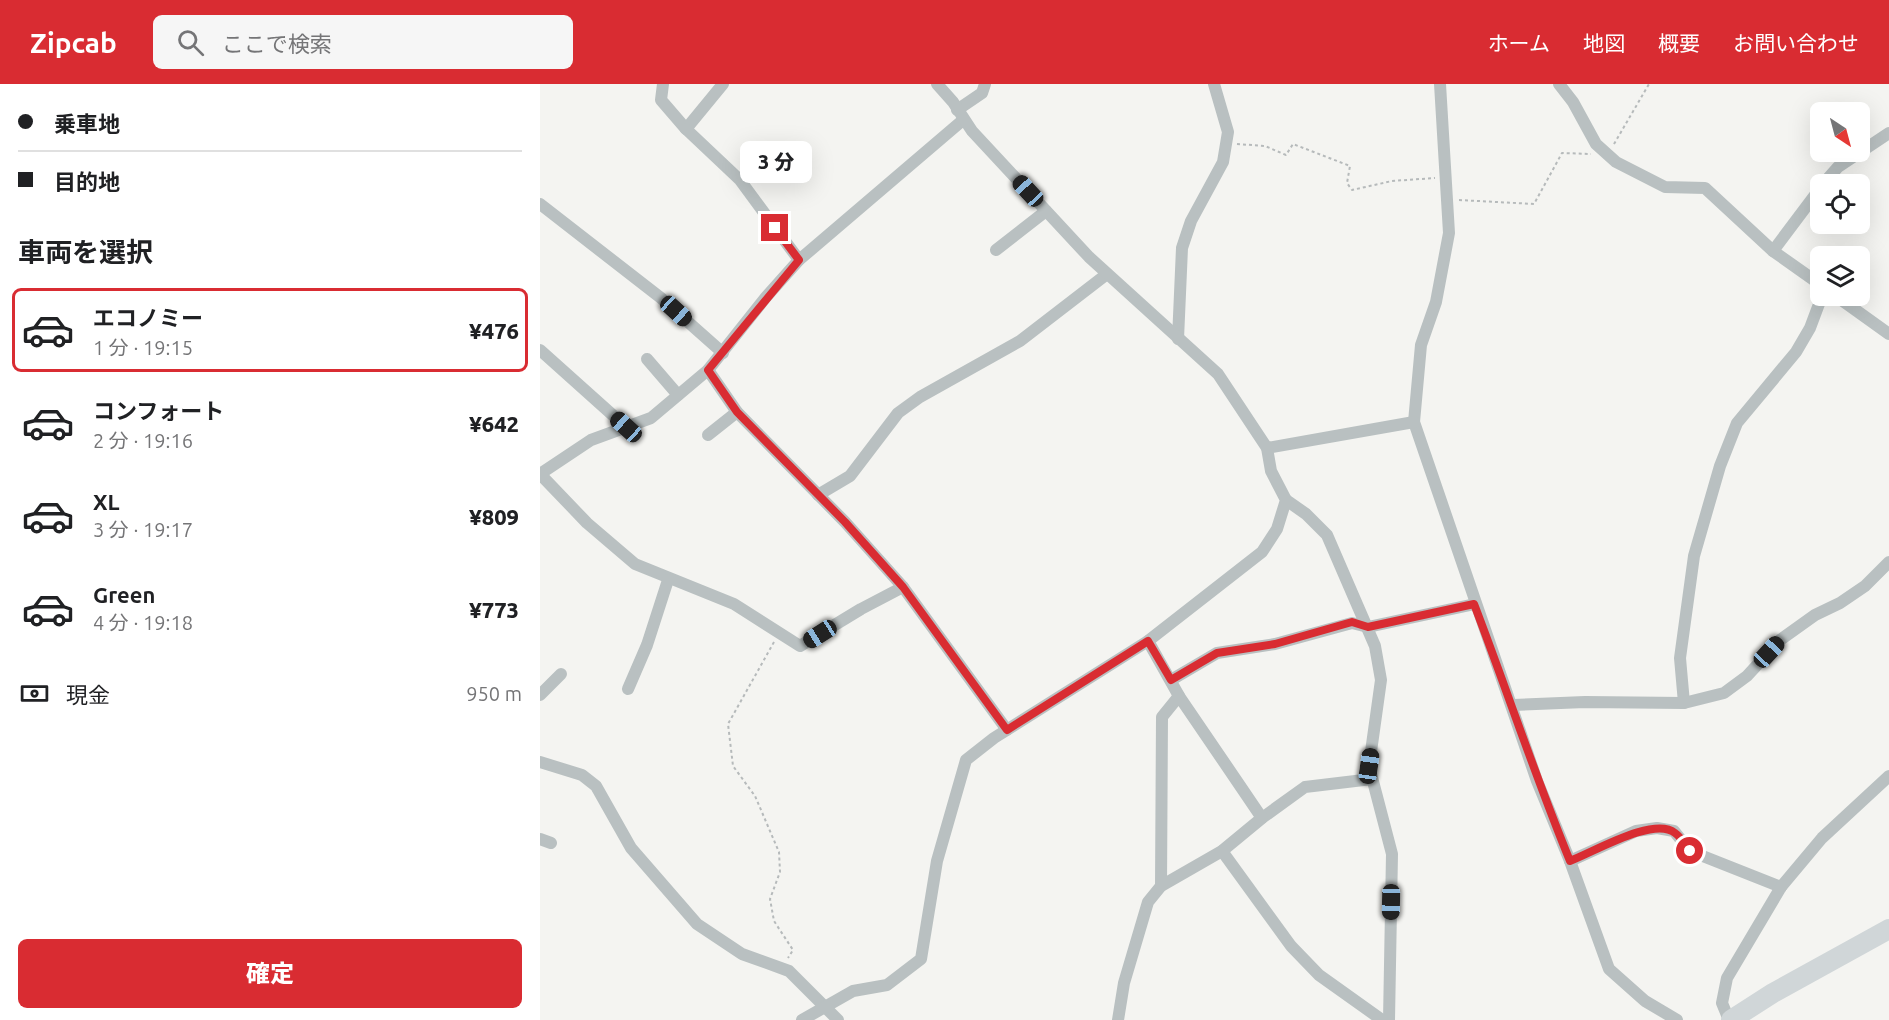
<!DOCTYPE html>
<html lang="ja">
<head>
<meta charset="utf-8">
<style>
	:root { --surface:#fff; --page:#f6f6f6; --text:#202124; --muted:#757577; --line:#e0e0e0; --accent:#d92c32 }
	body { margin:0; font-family:Ubuntu,"Noto Sans JP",sans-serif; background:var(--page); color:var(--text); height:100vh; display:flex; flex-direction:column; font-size:22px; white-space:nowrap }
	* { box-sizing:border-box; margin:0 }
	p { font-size:20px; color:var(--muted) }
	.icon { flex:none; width:33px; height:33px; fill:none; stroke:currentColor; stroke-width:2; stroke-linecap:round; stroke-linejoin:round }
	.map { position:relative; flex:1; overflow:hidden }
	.side { display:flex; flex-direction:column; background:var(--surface); width:540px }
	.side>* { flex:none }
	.hud { display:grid; align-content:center; height:132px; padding:0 18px; background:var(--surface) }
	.needle { width:39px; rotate:144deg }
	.tools { position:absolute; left:1270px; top:18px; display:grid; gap:12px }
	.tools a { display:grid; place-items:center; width:60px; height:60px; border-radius:9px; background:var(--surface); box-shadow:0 6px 24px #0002; font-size:30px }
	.end { position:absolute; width:27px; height:27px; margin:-14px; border:8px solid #d92c32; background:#fff; box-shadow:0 0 0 3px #fff }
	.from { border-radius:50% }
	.bubble { position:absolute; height:42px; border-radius:9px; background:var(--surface); box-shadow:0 6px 24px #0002; font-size:20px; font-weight:800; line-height:42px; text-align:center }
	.car { position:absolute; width:18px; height:36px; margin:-18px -9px; border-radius:8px; box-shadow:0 0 4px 2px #0007; background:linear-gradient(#222 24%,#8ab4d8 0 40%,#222 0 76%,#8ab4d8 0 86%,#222 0) }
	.hud b { display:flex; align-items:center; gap:21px; height:57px; font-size:22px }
	.hud b+b { border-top:2px solid var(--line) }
	.hud i { width:15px; height:15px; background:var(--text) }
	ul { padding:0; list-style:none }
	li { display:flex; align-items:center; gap:18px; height:84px; margin:0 12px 9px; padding:0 6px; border:3px solid transparent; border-radius:9px }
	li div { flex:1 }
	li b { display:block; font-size:22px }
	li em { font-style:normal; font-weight:800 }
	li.current { border-color:var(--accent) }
	li>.icon { width:54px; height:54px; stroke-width:1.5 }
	h2 { padding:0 18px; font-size:27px; line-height:72px }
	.pay { display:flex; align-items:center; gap:15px; height:66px; padding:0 18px; font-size:22px }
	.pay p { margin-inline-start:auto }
	.action { display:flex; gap:12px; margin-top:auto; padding:12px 18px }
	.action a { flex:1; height:69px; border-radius:9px; background:var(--accent); color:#fff; font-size:24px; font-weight:800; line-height:69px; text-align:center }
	header { display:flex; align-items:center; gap:36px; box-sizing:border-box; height:84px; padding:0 30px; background:var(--accent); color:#fff }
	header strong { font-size:28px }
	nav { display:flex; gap:33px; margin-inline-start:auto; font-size:21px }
	.search { width:420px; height:54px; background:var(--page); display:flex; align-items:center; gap:15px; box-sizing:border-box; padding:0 21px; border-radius:9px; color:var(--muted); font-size:22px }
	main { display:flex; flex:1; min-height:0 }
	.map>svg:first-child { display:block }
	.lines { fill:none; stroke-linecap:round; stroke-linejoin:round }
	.path { stroke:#b6babb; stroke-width:2; stroke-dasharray:3 3; stroke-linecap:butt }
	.minor { stroke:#b9c0c1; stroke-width:12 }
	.primary { stroke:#d0d6d8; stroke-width:20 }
	.route { stroke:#d92c32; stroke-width:8 }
</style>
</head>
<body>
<header>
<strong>Zipcab</strong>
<div class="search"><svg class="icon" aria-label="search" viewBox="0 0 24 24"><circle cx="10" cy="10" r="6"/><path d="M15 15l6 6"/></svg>ここで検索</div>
<nav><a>ホーム</a><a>地図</a><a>概要</a><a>お問い合わせ</a></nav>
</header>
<main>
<section class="side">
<div class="hud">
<b><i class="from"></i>乗車地</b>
<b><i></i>目的地</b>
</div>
<h2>車両を選択</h2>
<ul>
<li class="current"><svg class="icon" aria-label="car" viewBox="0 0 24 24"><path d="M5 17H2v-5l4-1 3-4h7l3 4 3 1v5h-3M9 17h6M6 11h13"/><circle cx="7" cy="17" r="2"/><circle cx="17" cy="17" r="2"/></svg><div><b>エコノミー</b><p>1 分 · 19:15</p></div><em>¥476</em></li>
<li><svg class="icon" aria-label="car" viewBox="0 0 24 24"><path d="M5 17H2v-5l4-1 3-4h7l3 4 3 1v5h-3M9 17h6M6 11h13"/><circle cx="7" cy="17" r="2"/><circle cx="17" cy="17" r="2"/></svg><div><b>コンフォート</b><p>2 分 · 19:16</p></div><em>¥642</em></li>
<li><svg class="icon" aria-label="car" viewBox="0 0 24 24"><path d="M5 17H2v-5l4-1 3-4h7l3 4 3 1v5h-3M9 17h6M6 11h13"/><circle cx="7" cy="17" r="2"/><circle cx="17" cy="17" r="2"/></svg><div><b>XL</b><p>3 分 · 19:17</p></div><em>¥809</em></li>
<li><svg class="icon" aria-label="car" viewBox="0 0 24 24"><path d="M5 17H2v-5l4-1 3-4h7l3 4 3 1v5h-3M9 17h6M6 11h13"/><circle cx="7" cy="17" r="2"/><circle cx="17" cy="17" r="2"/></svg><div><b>Green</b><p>4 分 · 19:18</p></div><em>¥773</em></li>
</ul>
<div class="pay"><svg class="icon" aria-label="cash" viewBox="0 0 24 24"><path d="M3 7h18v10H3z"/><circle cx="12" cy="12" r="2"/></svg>現金<p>950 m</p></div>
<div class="action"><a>確定</a></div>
</section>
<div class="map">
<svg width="1349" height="936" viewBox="0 0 1349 936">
	<rect width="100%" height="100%" fill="#f4f4f1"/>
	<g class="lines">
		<g class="path">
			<polyline points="697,60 725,62 746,71 753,60 810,82 807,99 812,106 852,97 895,94"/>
			<polyline points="1074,60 1109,0"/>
			<polyline points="919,116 994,120 1022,69 1051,70"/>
			<polyline points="234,558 188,640 193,682 215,712 239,768 240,788 230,815 234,837 253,866 248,874"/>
		</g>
		<g class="minor">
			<polyline points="123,0 121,16 146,45 183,0"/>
			<polyline points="900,0 909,149 896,218 881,261 874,338 997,697 1030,777 1069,885 1105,917 1137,936"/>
			<polyline points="1019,0 1033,18 1056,60 1076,78 1125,103 1165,104 1233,167 1281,201"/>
			<polyline points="417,26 442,9 445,0"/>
			<polyline points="146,45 200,96 259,176"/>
			<polyline points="1283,100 1298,83 1349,49"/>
			<polyline points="0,120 121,214 183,269"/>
			<polyline points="456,166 506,127"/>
			<polyline points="1233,167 1281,103"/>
			<polyline points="1296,212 1349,250"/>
			<polyline points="638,255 642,164 651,137 683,78 688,48 674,0"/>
			<polyline points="0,266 86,343"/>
			<polyline points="107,275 138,311"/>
			<polyline points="168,286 197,328 305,438 363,503 467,646"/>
			<polyline points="168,351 197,328"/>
			<polyline points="727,364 874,338"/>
			<polyline points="0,390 51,356 111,334 168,286 226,213 259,176 423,36"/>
			<polyline points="0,390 47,439 95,480 194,520 260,562 321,525 363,503"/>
			<polyline points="278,411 310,392 358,329 380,313 480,257 567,190"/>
			<polyline points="746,416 766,430 787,451 835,562 841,596 829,682 852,770 849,936"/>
			<polyline points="631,596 677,569 735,560 812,539 828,543 935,520"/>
			<polyline points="88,605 107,561 128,496"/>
			<polyline points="0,611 21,590"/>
			<polyline points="1144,619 1140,574 1154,472 1180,382 1197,339 1256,268 1270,244 1282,212"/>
			<polyline points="973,621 1045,618 1144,619 1184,609 1207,592 1240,556 1275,531 1300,519 1325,502 1349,478"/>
			<polyline points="0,678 42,691 56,702 91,764 157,840 202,870 249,887 298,936"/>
			<polyline points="722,734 765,703 832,695"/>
			<polyline points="0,755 11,759"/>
			<polyline points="682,767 751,862 779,891 842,936"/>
			<polyline points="1030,777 1096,747 1117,744 1134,747 1150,767 1241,803"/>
			<polyline points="621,802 622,633 639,612"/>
			<polyline points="262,936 313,907 347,901 381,875 397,777 426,676 454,654 608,557 722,468 737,445 746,416 731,387 727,364 678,290 549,173 432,47 413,18 397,0"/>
			<polyline points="578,936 584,899 608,818 621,802 682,767 722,734 639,612 608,557"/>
			<polyline points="1189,936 1182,919 1187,894 1241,803 1282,754 1349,692"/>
		</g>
		<polyline class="primary" points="1191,936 1233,909 1349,845"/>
	</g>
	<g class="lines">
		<path class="route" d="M235,144L259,176L168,286L197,328L305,438L363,503L467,646L608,557L631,596L677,569L735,560L812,538L828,543L934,520C967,606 995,692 1030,777C1054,768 1114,732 1135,749C1141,753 1146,761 1150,767"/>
	</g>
</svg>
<div class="tools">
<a><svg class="needle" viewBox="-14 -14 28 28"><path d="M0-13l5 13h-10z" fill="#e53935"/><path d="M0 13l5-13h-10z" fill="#757577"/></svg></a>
<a><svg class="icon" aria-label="locate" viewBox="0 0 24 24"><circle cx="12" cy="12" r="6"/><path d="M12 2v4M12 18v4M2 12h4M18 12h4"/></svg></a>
<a><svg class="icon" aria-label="layers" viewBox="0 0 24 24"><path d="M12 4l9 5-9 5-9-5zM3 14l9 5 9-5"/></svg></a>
</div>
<i class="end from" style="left:1150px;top:767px"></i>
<i class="end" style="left:235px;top:144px"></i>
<div class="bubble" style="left:200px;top:57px;width:72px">3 分</div>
<i class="car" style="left:488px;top:107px;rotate:317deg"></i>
<i class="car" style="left:136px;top:227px;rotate:132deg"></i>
<i class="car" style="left:86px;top:343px;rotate:312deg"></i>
<i class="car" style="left:280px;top:550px;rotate:238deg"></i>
<i class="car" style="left:1229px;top:568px;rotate:43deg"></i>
<i class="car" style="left:829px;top:682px;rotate:8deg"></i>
<i class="car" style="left:851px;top:818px;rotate:181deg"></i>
</div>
</main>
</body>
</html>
